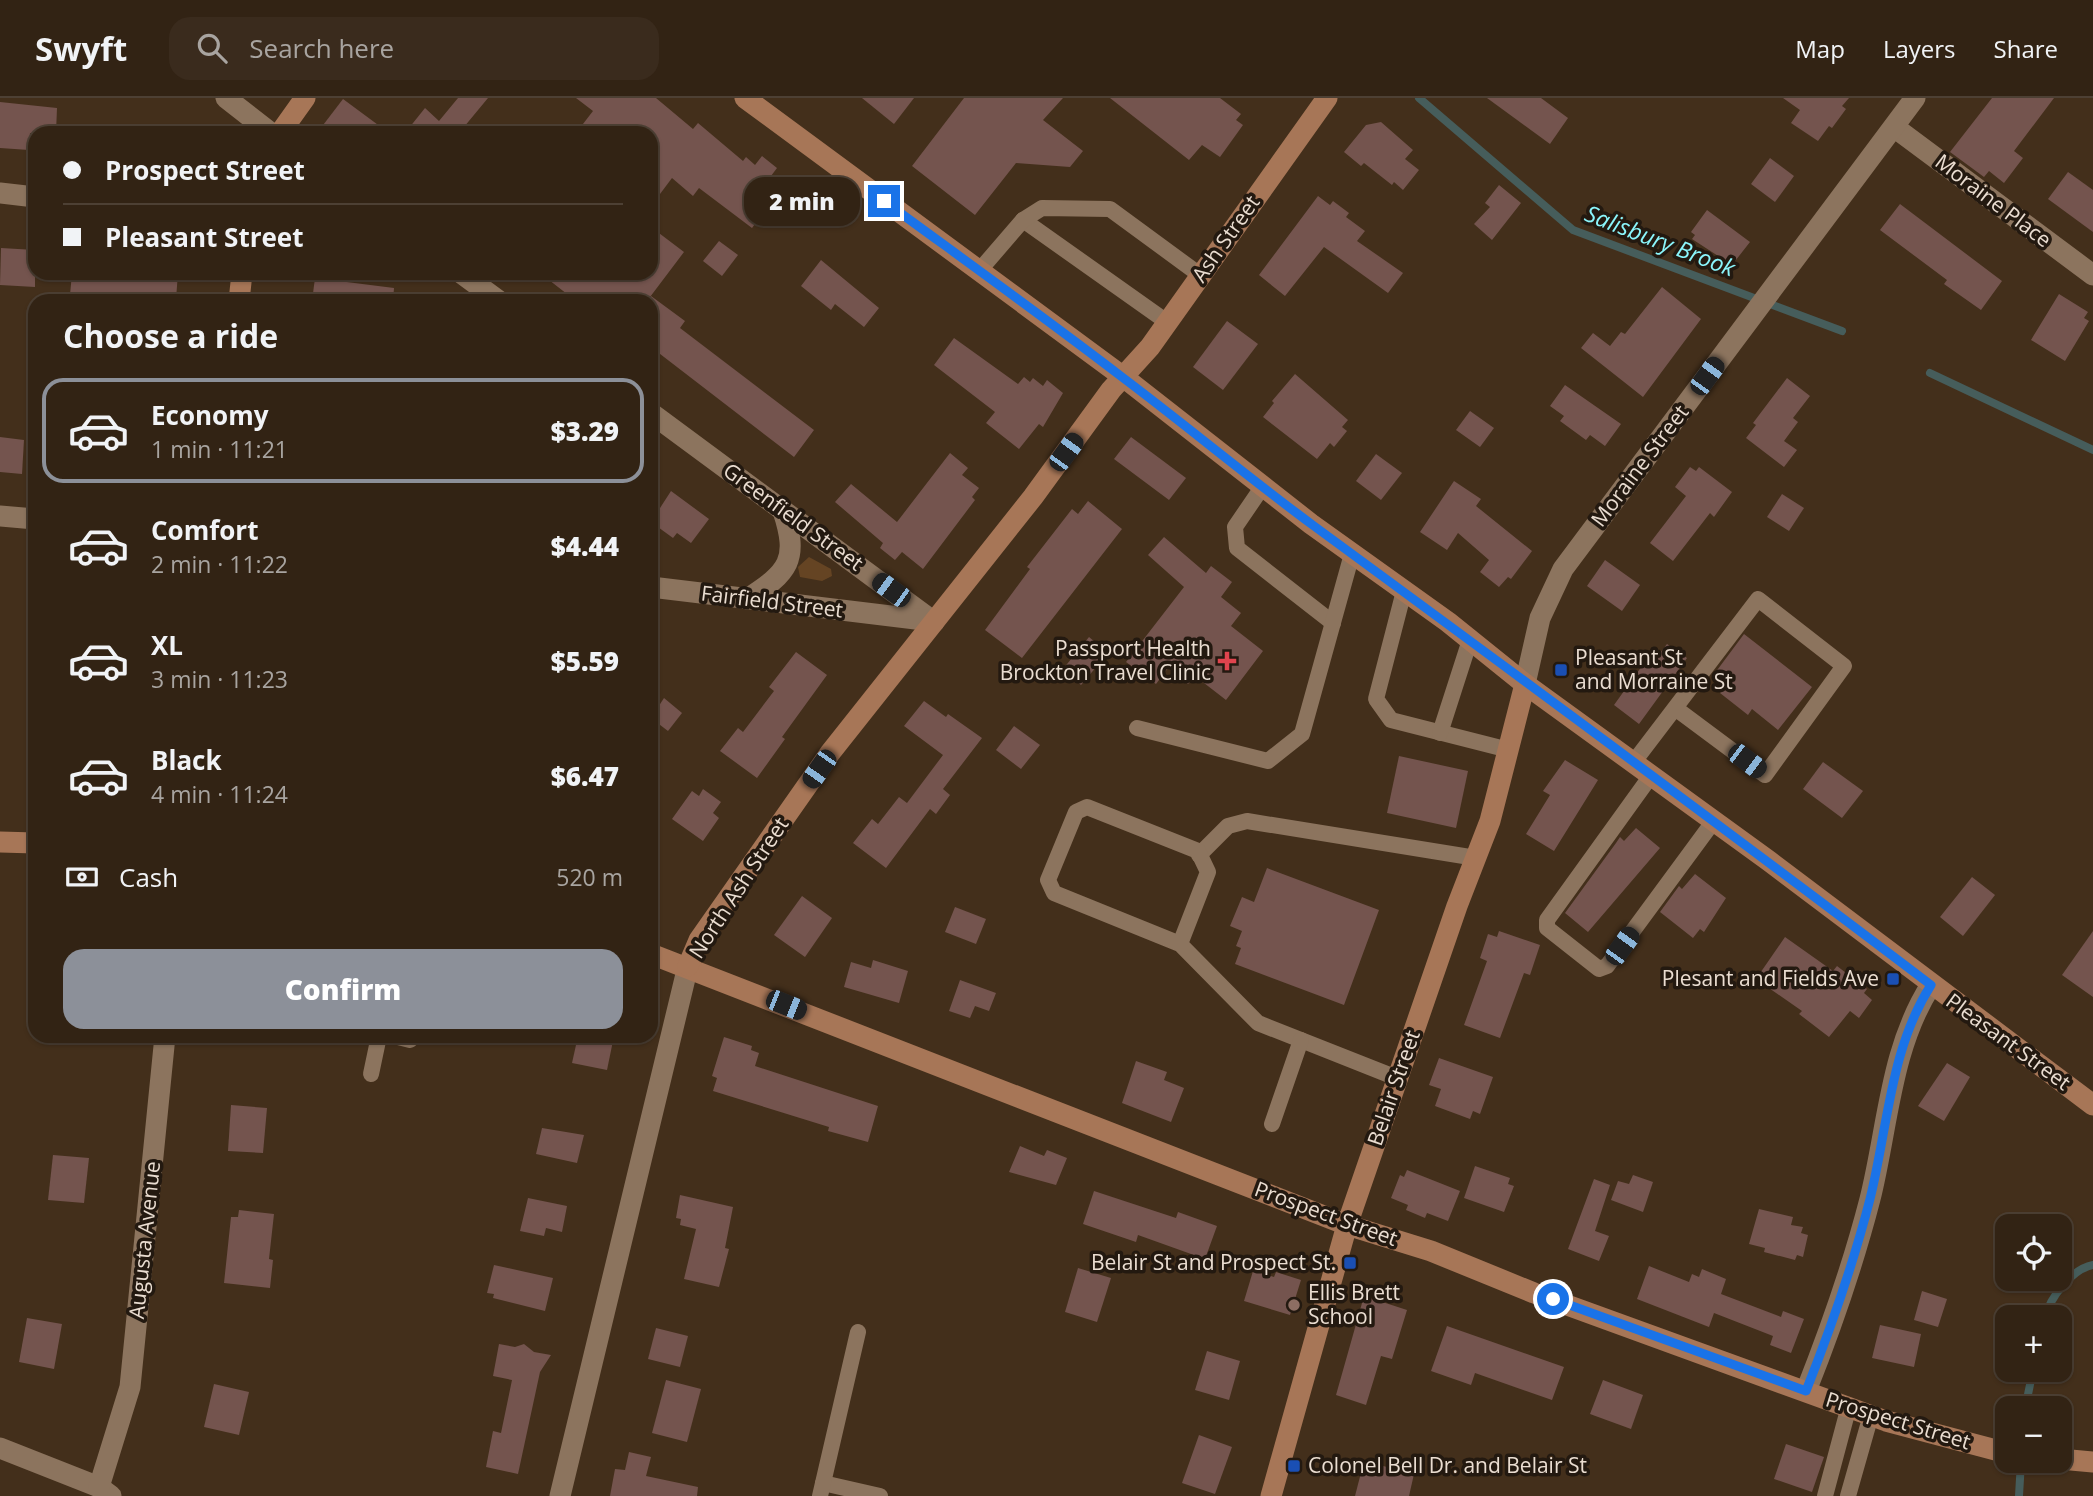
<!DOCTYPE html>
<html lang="en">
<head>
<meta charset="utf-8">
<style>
	:root { --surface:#322314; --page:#3a2b1d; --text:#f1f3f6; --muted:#a8a4a0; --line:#4d4034; --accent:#8c9099 }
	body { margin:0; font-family:"Open Sans",sans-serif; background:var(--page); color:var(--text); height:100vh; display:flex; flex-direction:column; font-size:26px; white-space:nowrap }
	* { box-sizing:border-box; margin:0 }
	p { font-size:23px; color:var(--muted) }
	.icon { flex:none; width:38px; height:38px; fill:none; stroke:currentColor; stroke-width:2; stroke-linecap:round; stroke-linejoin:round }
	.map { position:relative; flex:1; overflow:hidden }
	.panel { position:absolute; left:28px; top:196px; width:630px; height:749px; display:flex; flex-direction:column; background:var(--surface); border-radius:21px; box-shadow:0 2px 5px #0004,0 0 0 2px var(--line) }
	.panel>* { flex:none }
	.banner { position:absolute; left:28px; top:28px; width:630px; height:154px; border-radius:21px; box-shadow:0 2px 5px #0004,0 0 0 2px var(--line); display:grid; align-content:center; height:154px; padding:0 35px; background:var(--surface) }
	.tools { position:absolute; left:1995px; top:1116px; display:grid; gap:14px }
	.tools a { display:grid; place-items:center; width:77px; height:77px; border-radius:14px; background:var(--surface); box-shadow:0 2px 5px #0004,0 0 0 2px var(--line); font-size:35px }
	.end { position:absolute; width:32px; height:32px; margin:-16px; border:9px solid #1a73e8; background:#fff; box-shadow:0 0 0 4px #fff }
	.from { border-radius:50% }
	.bubble { position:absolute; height:49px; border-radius:21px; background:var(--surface); box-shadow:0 2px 5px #0004,0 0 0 2px var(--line); font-size:23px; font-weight:800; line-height:49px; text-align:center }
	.car { position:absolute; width:21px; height:42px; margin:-21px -10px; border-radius:9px; box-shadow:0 0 5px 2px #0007; background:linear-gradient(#222 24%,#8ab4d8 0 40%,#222 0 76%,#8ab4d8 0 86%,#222 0) }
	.banner b { display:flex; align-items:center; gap:24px; height:66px; font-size:26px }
	.banner b+b { border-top:2px solid var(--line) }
	.banner i { width:18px; height:18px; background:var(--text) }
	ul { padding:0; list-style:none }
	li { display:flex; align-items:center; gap:21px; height:105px; margin:0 14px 10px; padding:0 21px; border:4px solid transparent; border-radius:21px }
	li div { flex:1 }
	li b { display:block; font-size:26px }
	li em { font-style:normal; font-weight:800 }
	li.selected { border-color:var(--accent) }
	li>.icon { width:63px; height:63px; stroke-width:1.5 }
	h2 { padding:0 35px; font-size:32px; line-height:84px }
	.pay { display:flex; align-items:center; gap:18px; height:77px; padding:0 35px; font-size:26px }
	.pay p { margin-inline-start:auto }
	.cta { display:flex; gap:14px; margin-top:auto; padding:14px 35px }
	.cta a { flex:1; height:80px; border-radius:21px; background:var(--accent); color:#fff; font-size:28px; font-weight:800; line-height:80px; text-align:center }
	header { display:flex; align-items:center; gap:42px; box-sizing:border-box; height:98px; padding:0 35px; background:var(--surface); border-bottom:2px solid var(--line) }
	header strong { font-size:33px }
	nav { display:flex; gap:38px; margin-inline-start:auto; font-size:24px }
	.search { width:490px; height:63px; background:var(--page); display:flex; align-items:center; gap:18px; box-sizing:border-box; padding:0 24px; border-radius:21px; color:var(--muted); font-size:26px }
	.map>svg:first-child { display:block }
	.green { fill:#654423 }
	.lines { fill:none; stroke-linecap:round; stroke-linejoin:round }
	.stream { stroke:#465d5b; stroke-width:8 }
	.building { fill:#74544e }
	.lane { stroke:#8c745e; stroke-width:16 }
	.street { stroke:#8c745e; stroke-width:21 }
	.secondary { stroke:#a77657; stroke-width:21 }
	.route { stroke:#1a73e8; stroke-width:9 }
	.health-dot { fill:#e0444e; stroke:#231910; stroke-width:2.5 }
	.transit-dot { fill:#1a4fb4; stroke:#231910; stroke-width:2.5 }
	.education-dot { fill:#8d6e63; stroke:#231910; stroke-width:2.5 }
	.labels { text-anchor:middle; stroke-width:7; stroke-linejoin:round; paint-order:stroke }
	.street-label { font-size:21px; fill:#eaddd1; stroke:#231910 }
	.poi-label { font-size:21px; fill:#eaddd1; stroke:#231910; text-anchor:end }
	.water-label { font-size:23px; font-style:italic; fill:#8bf6fc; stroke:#231910 }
</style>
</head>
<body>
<header>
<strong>Swyft</strong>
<div class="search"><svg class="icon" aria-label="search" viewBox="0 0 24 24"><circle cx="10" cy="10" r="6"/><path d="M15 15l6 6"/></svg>Search here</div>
<nav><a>Map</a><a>Layers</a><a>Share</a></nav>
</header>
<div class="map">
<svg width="2093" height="1398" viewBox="0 0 2093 1398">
	<rect width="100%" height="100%" fill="#432f1b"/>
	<polygon class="green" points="809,459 831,471 832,478 822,483 800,479 798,469"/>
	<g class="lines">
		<g class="stream">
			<polyline points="1419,0 1573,132 1842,233"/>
			<polyline points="1930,275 2093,352"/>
			<path d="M2045,1220C2050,1199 2072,1171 2093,1167"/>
			<polyline points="2025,1311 2033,1272"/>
			<polyline points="2019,1398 2021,1363"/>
		</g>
	</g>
	<g class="building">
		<polygon points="458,0 488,0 459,35 405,35 425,10 439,23"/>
		<polygon points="576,0 656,0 693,31 698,25 743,63 746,59 755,67 762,58 777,70 771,78 784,88 752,130 699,90 693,98 672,80 651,108 651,35 576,35 593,13"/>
		<polygon points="862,0 914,0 894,26"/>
		<polygon points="964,0 1063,0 1043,22 1083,53 1070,69 1016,65 975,117 912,68"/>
		<polygon points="1110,0 1220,0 1241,16 1236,22 1243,27 1220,59 1202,47 1189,62"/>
		<polygon points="1487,0 1541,0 1568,20 1550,46"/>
		<polygon points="1783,0 1849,0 1842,8 1846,11 1832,30 1829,28 1818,43 1791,25 1800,12"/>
		<polygon points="1992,0 2054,0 2014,53 2023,60 2004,85 1989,73 1984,79 1950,54"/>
		<polygon points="343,1 389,35 317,35"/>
		<polygon points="0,4 57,10 56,35 30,35 29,52 0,50"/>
		<polygon points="1381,24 1413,52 1405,61 1419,72 1403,92 1394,84 1392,87 1364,65 1361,68 1344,54 1366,27"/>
		<polygon points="1770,60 1794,78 1775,104 1751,86"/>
		<polygon points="2068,74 2093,92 2093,134 2048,101"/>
		<polygon points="1499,87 1521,105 1492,142 1474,126 1490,109 1485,105"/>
		<polygon points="1318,98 1330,107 1333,103 1349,115 1346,119 1365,133 1357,143 1403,175 1388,195 1324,149 1285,198 1259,177"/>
		<polygon points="1900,106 2002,183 1981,212 1944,186 1947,182 1880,132"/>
		<polygon points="1707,112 1750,144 1732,167 1692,141 1695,137 1691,134"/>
		<polygon points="651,129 684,154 647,203 576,203 540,175 651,175"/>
		<polygon points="719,143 738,157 722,178 703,163"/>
		<polygon points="1,150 35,152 35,189 0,187"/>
		<polygon points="821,162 879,210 864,229 835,206 831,212 801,188"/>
		<polygon points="72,175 178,175 176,201 156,199 155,203 132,203 70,197"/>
		<polygon points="315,180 394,190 393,203 312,203"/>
		<polygon points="1662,189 1701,221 1643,299 1581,250 1593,235 1610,248 1621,234 1625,236"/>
		<polygon points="2059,196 2088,214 2084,220 2089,223 2065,263 2031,242"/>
		<polygon points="651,198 685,223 680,230 814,332 794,359 651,249"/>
		<polygon points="1227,223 1258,246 1223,292 1193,269"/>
		<polygon points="954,240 1018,286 1024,279 1030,284 1033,280 1043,288 1047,282 1063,295 1043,329 1039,326 1019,351 986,325 995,314 934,267"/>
		<polygon points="1295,276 1348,322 1342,329 1347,333 1334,349 1330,345 1317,361 1263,319 1274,305 1272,303"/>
		<polygon points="1787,280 1810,298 1793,320 1798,324 1784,343 1797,352 1784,369 1746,340 1756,327 1753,325"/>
		<polygon points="1565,287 1621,326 1605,348 1590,337 1586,342 1560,323 1564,318 1550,308"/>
		<polygon points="1470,313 1494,330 1480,349 1456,332"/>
		<polygon points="0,339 24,342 22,376 0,374"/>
		<polygon points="1131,339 1186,380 1169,402 1114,361"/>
		<polygon points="950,355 968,370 962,377 979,390 972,399 975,402 923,471 902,454 895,462 880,450 883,445 835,404 851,386 897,424"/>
		<polygon points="1376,356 1402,375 1381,402 1356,383"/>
		<polygon points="1690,369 1696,373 1699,369 1732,394 1714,419 1710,415 1673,463 1650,445 1686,398 1675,389"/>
		<polygon points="1454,383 1481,401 1476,408 1532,453 1511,481 1508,479 1499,489 1480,474 1489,462 1458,435 1447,452 1420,434"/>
		<polygon points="671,393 709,421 691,445 677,435 673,440 651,424"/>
		<polygon points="1782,396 1804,410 1789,433 1767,419"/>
		<polygon points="1088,403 1122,431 1022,560 985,532 1030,471 1027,469 1072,411 1078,416"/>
		<polygon points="1164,439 1206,475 1211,468 1232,484 1221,499 1241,515 1231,528 1263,553 1226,602 1195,578 1188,586 1168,570 1156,586 1126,564 1184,489 1148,457"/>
		<polygon points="1605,462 1640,487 1622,513 1587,488"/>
		<polygon points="1744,536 1812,589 1778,632 1752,611 1748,617 1720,595 1725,589 1712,579"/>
		<polygon points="1089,539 1108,555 1081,587 1063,571"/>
		<polygon points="1667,546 1687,560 1639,626 1614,607 1647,561 1652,565"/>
		<polygon points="796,554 827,577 782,639 785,641 757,680 720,653 738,630 743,634 774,593 769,589"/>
		<polygon points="664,600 682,615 668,633 651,620"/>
		<polygon points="924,603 946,619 948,616 982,640 943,691 950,697 936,716 930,711 886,770 853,745 872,721 878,726 899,699 907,705 943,657 904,628"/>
		<polygon points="1014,628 1040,647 1021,671 996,652"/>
		<polygon points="1399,658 1468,673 1456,730 1387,715"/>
		<polygon points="1565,662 1598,682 1554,753 1526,736 1550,697 1543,693"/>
		<polygon points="1823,664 1863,693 1842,720 1803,691"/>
		<polygon points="703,691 721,704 713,715 719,720 703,743 672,721 692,693 699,698"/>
		<polygon points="1636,730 1660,750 1588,834 1565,815 1616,745 1620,739 1624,743"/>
		<polygon points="1267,770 1379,812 1344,907 1235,866 1241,850 1236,848 1242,833 1230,828 1242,799 1254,804"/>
		<polygon points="1695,776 1726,800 1704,834 1700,831 1693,840 1660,814 1679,788 1682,791"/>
		<polygon points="1972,779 1995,797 1963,838 1940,819"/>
		<polygon points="802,798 832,820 805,859 774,837"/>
		<polygon points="955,809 986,821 976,846 945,834"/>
		<polygon points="1499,833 1540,847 1530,877 1524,875 1500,940 1464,927 1487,863 1480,860 1488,836 1497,839"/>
		<polygon points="2093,833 2093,899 2062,877"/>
		<polygon points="1785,839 1833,873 1837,868 1867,891 1864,895 1872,902 1859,920 1850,913 1829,939 1799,916 1802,913 1756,881"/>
		<polygon points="873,862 908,873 899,905 844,889 851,864 871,870"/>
		<polygon points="960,882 996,895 989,913 975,908 970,920 949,913"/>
		<polygon points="578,938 614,938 607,972 572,965"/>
		<polygon points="724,939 752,948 751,952 759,955 755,968 878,1008 868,1044 828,1033 829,1029 713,993 717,980 712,978"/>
		<polygon points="1439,960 1493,979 1480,1016 1473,1013 1470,1021 1435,1008 1441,991 1429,987"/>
		<polygon points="1136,963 1167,974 1164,982 1184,990 1171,1024 1122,1005"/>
		<polygon points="1947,965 1970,979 1944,1023 1918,1008"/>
		<polygon points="231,1007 267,1010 263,1055 228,1053"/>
		<polygon points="542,1030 584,1037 577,1065 536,1056"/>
		<polygon points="1020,1048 1044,1058 1047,1052 1067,1060 1056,1087 1009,1074"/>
		<polygon points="53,1057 89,1060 84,1105 48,1102"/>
		<polygon points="1475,1068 1510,1080 1508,1086 1514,1088 1504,1114 1464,1100"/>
		<polygon points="1407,1072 1460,1093 1448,1123 1427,1115 1425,1120 1406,1112 1408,1107 1391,1100 1400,1077 1404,1079"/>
		<polygon points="1633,1077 1653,1084 1643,1114 1611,1102 1618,1083 1629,1086"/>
		<polygon points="1594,1081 1610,1087 1595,1133 1609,1138 1599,1163 1568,1151"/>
		<polygon points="1094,1093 1176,1120 1178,1114 1217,1128 1205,1161 1138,1137 1136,1144 1083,1126"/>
		<polygon points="680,1097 733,1109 725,1150 729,1151 719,1189 684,1181 696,1131 680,1127 681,1121 676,1120"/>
		<polygon points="528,1100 567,1108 562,1134 546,1130 544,1138 520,1133"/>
		<polygon points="1759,1111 1793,1119 1791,1127 1803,1129 1801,1135 1808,1137 1803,1159 1797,1157 1795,1162 1764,1154 1765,1150 1749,1146"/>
		<polygon points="239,1112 274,1116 269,1161 273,1162 270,1190 224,1185 231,1119 238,1119"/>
		<polygon points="494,1167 553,1180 545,1213 493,1200 494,1196 487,1195"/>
		<polygon points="1649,1168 1689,1184 1692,1176 1699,1179 1702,1171 1726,1181 1721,1196 1781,1219 1783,1213 1804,1221 1791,1255 1770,1247 1773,1238 1714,1215 1709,1229 1637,1201"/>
		<polygon points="1078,1170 1111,1180 1097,1224 1065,1214"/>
		<polygon points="1253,1173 1274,1179 1276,1174 1301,1182 1290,1217 1244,1203"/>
		<polygon points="1922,1193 1947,1201 1938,1229 1914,1222"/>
		<polygon points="1364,1198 1407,1212 1392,1261 1381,1258 1366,1307 1336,1297"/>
		<polygon points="27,1220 62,1226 54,1271 19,1264"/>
		<polygon points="1880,1227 1921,1236 1914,1269 1872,1260"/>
		<polygon points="1447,1228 1564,1269 1552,1302 1475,1275 1471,1287 1431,1273"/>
		<polygon points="656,1230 688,1238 680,1269 648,1261"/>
		<polygon points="499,1246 515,1249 524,1246 534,1254 551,1257 540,1274 518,1376 486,1369 493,1333 501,1335 512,1282 493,1278"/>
		<polygon points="1207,1253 1240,1263 1229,1302 1195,1292"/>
		<polygon points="666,1282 701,1291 687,1344 652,1335"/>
		<polygon points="1603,1282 1643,1297 1631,1331 1590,1316"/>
		<polygon points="214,1286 249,1294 239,1337 204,1329"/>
		<polygon points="1199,1337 1232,1349 1215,1396 1182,1385"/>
		<polygon points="1786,1346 1824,1359 1812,1394 1774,1381"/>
		<polygon points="629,1354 651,1359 646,1378 698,1389 697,1398 610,1398 615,1371 625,1372"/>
		<polygon points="1364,1363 1414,1376 1409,1398 1355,1398"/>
	</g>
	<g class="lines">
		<g class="lane">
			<polyline points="1023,122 1167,224"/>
			<polyline points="979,173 1023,122 1042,110 1110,111 1200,177"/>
			<polyline points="1263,388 1235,429 1237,450 1333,525"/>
			<polyline points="1404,493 1376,601 1391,622 1509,652"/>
			<polyline points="1137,630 1268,663 1302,636 1352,456"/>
			<polyline points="1440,635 1470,542"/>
			<polyline points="1633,665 1758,501 1844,568 1765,677 1675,610"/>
			<polyline points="1650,679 1547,822 1547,830 1599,871 1607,868 1713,724"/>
			<polyline points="1199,757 1228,728 1247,723 1476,760"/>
			<polyline points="1180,846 1208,774 1198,753 1087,709 1076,714 1048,782 1054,795 1180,846 1258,925 1397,980"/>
			<polyline points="394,938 410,942 411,938"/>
			<polyline points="371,976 379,938"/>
			<polyline points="1272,1026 1301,942"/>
			<polyline points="823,1385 880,1398"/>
			<polyline points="820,1398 858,1234"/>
			<polyline points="1825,1398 1849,1308"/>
			<polyline points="1848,1398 1871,1317"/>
		</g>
		<g class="street">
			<polyline points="226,0 271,35"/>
			<polyline points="1894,29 2093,177"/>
			<polyline points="0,95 35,99"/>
			<polyline points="461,175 499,203"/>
			<polyline points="651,315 934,524"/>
			<polyline points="0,418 35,421"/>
			<polyline points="651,489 932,523"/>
			<path d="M747,501C789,474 799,462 783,413"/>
			<polyline points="1525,586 1540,520 1563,471 1915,0"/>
			<path d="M1806,1293C1831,1230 1853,1167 1870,1101C1888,1029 1890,951 1931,887"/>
			<polyline points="0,1350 99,1389 111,1398"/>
			<polyline points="99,1389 130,1289 165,938"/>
			<polyline points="560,1398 688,868"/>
		</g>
		<g class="secondary">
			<polyline points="745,0 1122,278 1311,426 1448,524 1525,586 1769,763 2093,1007"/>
			<polyline points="280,35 305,0"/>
			<polyline points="239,203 242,175"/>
			<polyline points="0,744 35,745"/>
			<polyline points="651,856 1347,1127 1431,1153 1534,1195 1886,1323 2007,1355"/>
			<polyline points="688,868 699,842 830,655 1033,399 1111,292 1150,249 1327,0"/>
			<polyline points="2060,1361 2093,1364"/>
			<polyline points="1271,1398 1347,1127 1457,808 1490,723 1525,586"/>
		</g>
	</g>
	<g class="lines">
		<path class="route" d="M884,103C963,161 1044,219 1122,279C1187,328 1249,380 1314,428C1521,580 1727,732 1931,887C1890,951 1888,1029 1870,1101C1853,1167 1831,1230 1806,1293L1553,1201"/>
	</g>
	<path class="health-dot" d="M1223.5 552.5h7v7h7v7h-7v7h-7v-7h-7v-7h7z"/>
	<g class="transit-dot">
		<rect x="1554" y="565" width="14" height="14" rx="3.5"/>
		<rect x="1886" y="874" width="14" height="14" rx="3.5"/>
		<rect x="1343" y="1158" width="14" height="14" rx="3.5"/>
		<rect x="1287" y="1361" width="14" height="14" rx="3.5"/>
	</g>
	<circle class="education-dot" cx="1294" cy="1207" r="7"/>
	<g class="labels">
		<g class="street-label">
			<text transform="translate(1993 103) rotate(37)" y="7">Moraine Place</text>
			<text transform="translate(1226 141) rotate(-55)" y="7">Ash Street</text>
			<text transform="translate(1640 368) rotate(-53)" y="7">Moraine Street</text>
			<text transform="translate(793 419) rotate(36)" y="7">Greenfield Street</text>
			<text transform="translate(772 504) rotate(7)" y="7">Fairfield Street</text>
			<text transform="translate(739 790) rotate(-57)" y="7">North Ash Street</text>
			<text transform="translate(2008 944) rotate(36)" y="7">Pleasant Street</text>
			<text transform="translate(1394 990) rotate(-71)" y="7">Belair Street</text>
			<text transform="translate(1326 1116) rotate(20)" y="7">Prospect Street</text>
			<text transform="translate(145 1142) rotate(-84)" y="7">Augusta Avenue</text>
			<text transform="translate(1898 1323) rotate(17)" y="7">Prospect Street</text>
		</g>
		<g class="poi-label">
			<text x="1211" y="558">Passport Health<tspan x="1211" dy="24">Brockton Travel Clinic</tspan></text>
			<text x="1575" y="567" text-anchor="start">Pleasant St<tspan x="1575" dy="24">and Morraine St</tspan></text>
			<text x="1879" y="888">Plesant and Fields Ave</text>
			<text x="1336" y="1172">Belair St and Prospect St.</text>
			<text x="1308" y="1202" text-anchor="start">Ellis Brett<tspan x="1308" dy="24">School</tspan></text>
			<text x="1308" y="1375" text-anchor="start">Colonel Bell Dr. and Belair St</text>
		</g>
		<g class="water-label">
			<text transform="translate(1660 143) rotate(21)" y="8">Salisbury Brook</text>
		</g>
	</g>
</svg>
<div class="tools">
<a><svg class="icon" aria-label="locate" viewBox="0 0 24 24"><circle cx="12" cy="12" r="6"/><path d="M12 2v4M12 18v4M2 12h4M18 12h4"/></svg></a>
<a>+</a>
<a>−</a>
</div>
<i class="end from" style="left:1553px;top:1201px"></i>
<i class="end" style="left:884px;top:103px"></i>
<div class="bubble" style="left:744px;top:79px;width:116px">2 min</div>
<i class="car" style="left:1707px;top:278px;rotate:36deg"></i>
<i class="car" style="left:1066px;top:354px;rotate:36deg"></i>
<i class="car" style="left:891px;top:492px;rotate:306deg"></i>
<i class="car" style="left:1747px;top:663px;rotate:127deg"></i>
<i class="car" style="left:819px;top:671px;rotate:215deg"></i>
<i class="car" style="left:1622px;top:848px;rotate:36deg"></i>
<i class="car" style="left:786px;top:907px;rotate:112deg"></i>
<div class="banner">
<b><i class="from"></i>Prospect Street</b>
<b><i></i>Pleasant Street</b>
</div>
<section class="panel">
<h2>Choose a ride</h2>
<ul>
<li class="selected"><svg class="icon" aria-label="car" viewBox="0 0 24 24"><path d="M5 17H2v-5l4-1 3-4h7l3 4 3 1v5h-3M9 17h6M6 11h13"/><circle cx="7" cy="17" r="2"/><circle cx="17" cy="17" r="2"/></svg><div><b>Economy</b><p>1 min · 11:21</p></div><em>$3.29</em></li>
<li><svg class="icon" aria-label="car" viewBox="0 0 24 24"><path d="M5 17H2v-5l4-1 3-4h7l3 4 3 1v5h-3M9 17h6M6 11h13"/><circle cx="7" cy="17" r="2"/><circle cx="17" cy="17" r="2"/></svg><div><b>Comfort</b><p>2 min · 11:22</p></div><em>$4.44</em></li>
<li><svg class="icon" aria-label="car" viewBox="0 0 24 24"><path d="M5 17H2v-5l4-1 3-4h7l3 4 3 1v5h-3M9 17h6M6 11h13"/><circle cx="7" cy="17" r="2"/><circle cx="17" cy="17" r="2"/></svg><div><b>XL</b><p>3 min · 11:23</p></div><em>$5.59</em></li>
<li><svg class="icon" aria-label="car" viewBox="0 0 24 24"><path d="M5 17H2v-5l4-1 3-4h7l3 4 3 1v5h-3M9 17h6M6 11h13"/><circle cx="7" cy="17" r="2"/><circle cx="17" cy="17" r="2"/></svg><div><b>Black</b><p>4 min · 11:24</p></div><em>$6.47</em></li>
</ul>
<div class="pay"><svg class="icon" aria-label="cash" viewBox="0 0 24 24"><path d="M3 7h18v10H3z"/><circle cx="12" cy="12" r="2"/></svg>Cash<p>520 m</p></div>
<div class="cta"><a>Confirm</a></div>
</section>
</div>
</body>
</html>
